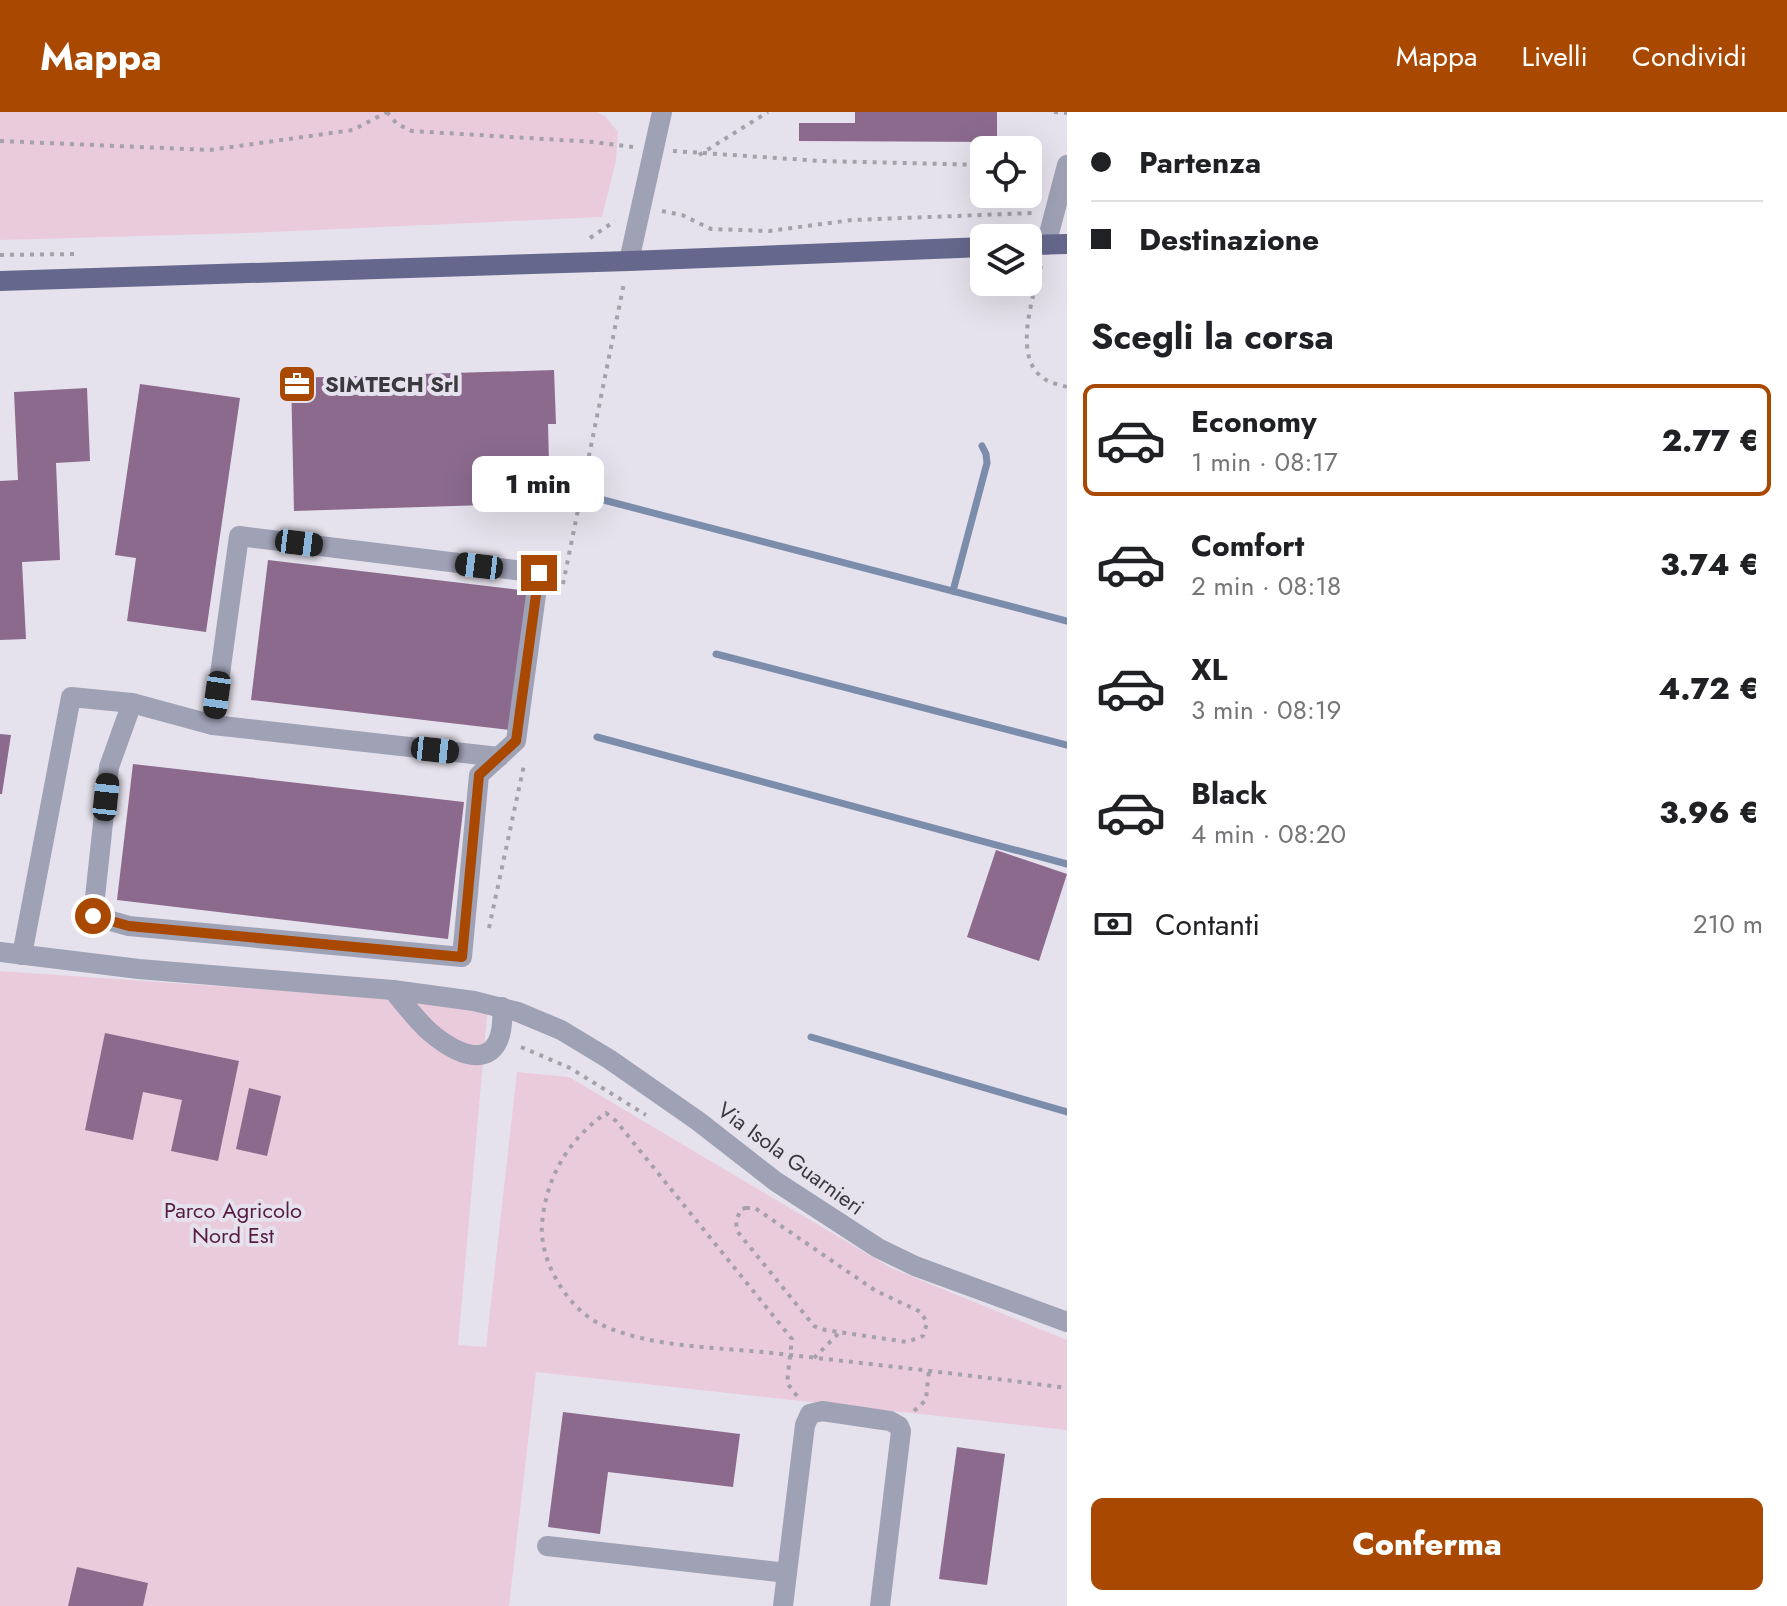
<!DOCTYPE html>
<html lang="it">
<head>
<meta charset="utf-8">
<style>
	:root { --surface:#fff; --page:#f2f2f2; --text:#202124; --muted:#757577; --line:#e0e0e0; --accent:#a94800 }
	body { margin:0; font-family:Jost,sans-serif; background:var(--page); color:var(--text); height:100vh; display:flex; flex-direction:column; font-size:30px; white-space:nowrap }
	* { box-sizing:border-box; margin:0 }
	p { font-size:26px; color:var(--muted) }
	.icon { flex:none; width:44px; height:44px; fill:none; stroke:currentColor; stroke-width:2; stroke-linecap:round; stroke-linejoin:round }
	.map { position:relative; flex:1; overflow:hidden }
	.panel { display:flex; flex-direction:column; background:var(--surface); width:720px }
	.panel>* { flex:none }
	.top-card { display:grid; align-content:center; height:176px; padding:0 24px; background:var(--surface) }
	.controls { position:absolute; left:970px; top:24px; display:grid; gap:16px }
	.controls a { display:grid; place-items:center; width:72px; height:72px; border-radius:12px; background:var(--surface); box-shadow:0 8px 32px #0002; font-size:40px }
	.end { position:absolute; width:36px; height:36px; margin:-18px; border:10px solid #a94800; background:#fff; box-shadow:0 0 0 4px #fff }
	.from { border-radius:50% }
	.bubble { position:absolute; height:56px; border-radius:12px; background:var(--surface); box-shadow:0 8px 32px #0002; font-size:26px; font-weight:800; line-height:56px; text-align:center }
	.car { position:absolute; width:24px; height:48px; margin:-24px -12px; border-radius:10px; box-shadow:0 0 6px 2px #0007; background:linear-gradient(#222 24%,#8ab4d8 0 40%,#222 0 76%,#8ab4d8 0 86%,#222 0) }
	.top-card b { display:flex; align-items:center; gap:28px; height:76px; font-size:30px }
	.top-card b+b { border-top:2px solid var(--line) }
	.top-card i { width:20px; height:20px; background:var(--text) }
	ul { padding:0; list-style:none }
	li { display:flex; align-items:center; gap:24px; height:112px; margin:0 16px 12px; padding:0 8px; border:4px solid transparent; border-radius:12px }
	li div { flex:1 }
	li b { display:block; font-size:30px }
	li em { font-style:normal; font-weight:800 }
	li.active { border-color:var(--accent) }
	li>.icon { width:72px; height:72px; stroke-width:1.5 }
	h2 { padding:0 24px; font-size:36px; line-height:96px }
	.pay { display:flex; align-items:center; gap:20px; height:88px; padding:0 24px; font-size:30px }
	.pay p { margin-inline-start:auto }
	.cta { display:flex; gap:16px; margin-top:auto; padding:16px 24px }
	.cta a { flex:1; height:92px; border-radius:12px; background:var(--accent); color:#fff; font-size:32px; font-weight:800; line-height:92px; text-align:center }
	header { display:flex; align-items:center; gap:48px; box-sizing:border-box; height:112px; padding:0 40px; background:var(--accent); color:#fff }
	header strong { font-size:38px }
	nav { display:flex; gap:44px; margin-inline-start:auto; font-size:28px }
	main { display:flex; flex:1; min-height:0 }
	.map>svg:first-child { display:block }
	.green { fill:#eacbdc }
	.lines { fill:none; stroke-linecap:round; stroke-linejoin:round }
	.stream { stroke:#7c8dac; stroke-width:7 }
	.building { fill:#8b6a8e }
	.path { stroke:#a5a1aa; stroke-width:4; stroke-dasharray:4 6; stroke-linecap:butt }
	.minor { stroke:#9fa1b5; stroke-width:20 }
	.major { stroke:#65688c; stroke-width:20 }
	.route { stroke:#a94800; stroke-width:10 }
	.labels { text-anchor:middle; stroke-width:8; stroke-linejoin:round; paint-order:stroke }
	.poi-label { font-size:22px; font-weight:bold; fill:#3b393d; stroke:#e6e2ed; text-anchor:start }
	.street-label { font-size:22px; fill:#3b393d; stroke:#e6e2ed }
	.park-label { font-size:22px; fill:#551c41; stroke:#e6e2ed }
</style>
</head>
<body>
<header>
<strong>Mappa</strong>
<nav><a>Mappa</a><a>Livelli</a><a>Condividi</a></nav>
</header>
<main>
<div class="map">
<svg width="1067" height="1494" viewBox="0 0 1067 1494">
	<rect width="100%" height="100%" fill="#e6e2ed"/>
	<g class="green">
		<polygon points="0,0 597,0 605,4 618,20 616,49 602,105 249,121 0,128"/>
		<polygon points="0,859 488,893 458,1233 486,1235 517,960 569,965 891,1156 1067,1228 1067,1318 536,1260 509,1494 0,1494"/>
	</g>
	<g class="lines">
		<g class="stream">
			<polyline points="592,385 1067,509"/>
			<polyline points="953,479 987,351 986,342 982,334"/>
			<polyline points="716,542 1067,633"/>
			<polyline points="597,625 1067,752"/>
			<polyline points="811,925 1067,1000"/>
		</g>
	</g>
	<g class="building">
		<polygon points="855,0 997,0 997,30 799,29 799,11 855,11"/>
		<polygon points="554,258 556,312 548,312 550,391 294,399 291,266"/>
		<polygon points="140,272 240,286 206,520 127,509 136,446 115,443"/>
		<polygon points="87,276 90,349 56,351 60,448 22,450 26,527 0,528 0,369 18,368 14,280"/>
		<polygon points="268,448 528,479 511,618 251,588"/>
		<polygon points="0,622 11,623 2,682 0,682"/>
		<polygon points="133,652 464,690 448,827 117,788"/>
		<polygon points="996,738 1067,762 1039,849 967,825"/>
		<polygon points="105,921 239,949 218,1049 171,1039 182,988 143,980 133,1028 85,1018"/>
		<polygon points="249,976 281,984 267,1044 236,1037"/>
		<polygon points="563,1300 740,1322 733,1375 608,1360 600,1422 548,1415"/>
		<polygon points="957,1335 1005,1342 987,1473 939,1467"/>
		<polygon points="77,1455 148,1471 143,1494 68,1494"/>
	</g>
	<g class="lines">
		<g class="path">
			<polyline points="387,0 397,12 412,19 594,30 633,35"/>
			<polyline points="1054,0 1067,1"/>
			<polyline points="0,29 210,38 353,18 387,0"/>
			<polyline points="673,39 821,49 984,53"/>
			<polyline points="699,43 768,0"/>
			<polyline points="1028,54 1046,54"/>
			<polyline points="662,99 682,103 711,117 769,119 852,108 1033,101"/>
			<polyline points="590,126 615,109"/>
			<polyline points="0,143 74,142"/>
			<path d="M1041,154C1033,186 1010,250 1048,269C1054,272 1061,273 1067,275"/>
			<polyline points="563,472 624,171"/>
			<polyline points="489,816 524,653"/>
			<polyline points="521,935 570,956 646,1003"/>
			<polygon points="746,1096 755,1096 876,1179 921,1200 927,1211 923,1224 907,1230 825,1218 814,1214 737,1119 736,1109 741,1097"/>
			<polyline points="814,1246 839,1221"/>
			<path d="M797,1284L787,1271L792,1227L616,1009L606,1001C568,1028 546,1065 542,1112C539,1148 567,1196 600,1212C649,1236 718,1235 772,1241C871,1252 969,1263 1067,1276"/>
			<polyline points="914,1299 926,1288 929,1258"/>
		</g>
		<g class="minor">
			<polyline points="1046,133 1067,53"/>
			<polyline points="629,149 662,0"/>
			<polyline points="213,613 499,645"/>
			<polyline points="0,840 139,857 393,878 474,889 518,900 561,918 609,947 698,1009 775,1069 878,1136 915,1154 1067,1210"/>
			<polyline points="22,843 71,585 132,591 109,655 93,804 129,814 462,845 479,663 516,629 539,461 239,424 213,613 132,591"/>
			<path d="M393,878C405,893 417,909 431,921C469,953 506,955 502,895"/>
			<polyline points="547,1434 787,1461"/>
			<polyline points="783,1494 805,1313 810,1302 822,1299 890,1309 899,1314 901,1319 880,1494"/>
		</g>
		<g class="major">
			<polyline points="1028,133 1067,132"/>
			<polyline points="0,169 629,149 984,135"/>
		</g>
	</g>
	<g class="lines">
		<polyline class="route" points="93,804 129,814 462,845 479,663 516,629 539,461"/>
	</g>
	<defs>
		<symbol id="office-square" viewBox="-11 -11 22 22"><rect x="-9" y="-9" width="18" height="18" rx="4" fill="#a94800" stroke="#e6e2ed"/><path d="M-6-3h4V-5.5h4V-3h4V5H-6ZM-1-4.5V-3h2v-1.5ZM-6 0V1H6V0Z" fill="#fff"/></symbol>
	</defs>
	<g fill-rule="evenodd">
		<use href="#office-square" x="275" y="250" width="44" height="44"/>
	</g>
	<g class="labels">
		<g class="poi-label">
			<text x="325" y="280">SIMTECH Srl</text>
		</g>
		<g class="street-label">
			<text transform="translate(791 1046) rotate(36)" y="8">Via Isola Guarnieri</text>
		</g>
		<g class="park-label">
			<text x="233" y="1106">Parco Agricolo<tspan x="233" dy="25">Nord Est</tspan></text>
		</g>
	</g>
</svg>
<div class="controls">
<a><svg class="icon" aria-label="locate" viewBox="0 0 24 24"><circle cx="12" cy="12" r="6"/><path d="M12 2v4M12 18v4M2 12h4M18 12h4"/></svg></a>
<a><svg class="icon" aria-label="layers" viewBox="0 0 24 24"><path d="M12 4l9 5-9 5-9-5zM3 14l9 5 9-5"/></svg></a>
</div>
<i class="end from" style="left:93px;top:804px"></i>
<i class="end" style="left:539px;top:461px"></i>
<div class="bubble" style="left:472px;top:344px;width:132px">1 min</div>
<i class="car" style="left:299px;top:431px;rotate:97deg"></i>
<i class="car" style="left:479px;top:454px;rotate:277deg"></i>
<i class="car" style="left:217px;top:583px;rotate:188deg"></i>
<i class="car" style="left:435px;top:638px;rotate:96deg"></i>
<i class="car" style="left:106px;top:685px;rotate:6deg"></i>
</div>
<section class="panel">
<div class="top-card">
<b><i class="from"></i>Partenza</b>
<b><i></i>Destinazione</b>
</div>
<h2>Scegli la corsa</h2>
<ul>
<li class="active"><svg class="icon" aria-label="car" viewBox="0 0 24 24"><path d="M5 17H2v-5l4-1 3-4h7l3 4 3 1v5h-3M9 17h6M6 11h13"/><circle cx="7" cy="17" r="2"/><circle cx="17" cy="17" r="2"/></svg><div><b>Economy</b><p>1 min · 08:17</p></div><em>2.77 €</em></li>
<li><svg class="icon" aria-label="car" viewBox="0 0 24 24"><path d="M5 17H2v-5l4-1 3-4h7l3 4 3 1v5h-3M9 17h6M6 11h13"/><circle cx="7" cy="17" r="2"/><circle cx="17" cy="17" r="2"/></svg><div><b>Comfort</b><p>2 min · 08:18</p></div><em>3.74 €</em></li>
<li><svg class="icon" aria-label="car" viewBox="0 0 24 24"><path d="M5 17H2v-5l4-1 3-4h7l3 4 3 1v5h-3M9 17h6M6 11h13"/><circle cx="7" cy="17" r="2"/><circle cx="17" cy="17" r="2"/></svg><div><b>XL</b><p>3 min · 08:19</p></div><em>4.72 €</em></li>
<li><svg class="icon" aria-label="car" viewBox="0 0 24 24"><path d="M5 17H2v-5l4-1 3-4h7l3 4 3 1v5h-3M9 17h6M6 11h13"/><circle cx="7" cy="17" r="2"/><circle cx="17" cy="17" r="2"/></svg><div><b>Black</b><p>4 min · 08:20</p></div><em>3.96 €</em></li>
</ul>
<div class="pay"><svg class="icon" aria-label="cash" viewBox="0 0 24 24"><path d="M3 7h18v10H3z"/><circle cx="12" cy="12" r="2"/></svg>Contanti<p>210 m</p></div>
<div class="cta"><a>Conferma</a></div>
</section>
</main>
</body>
</html>
